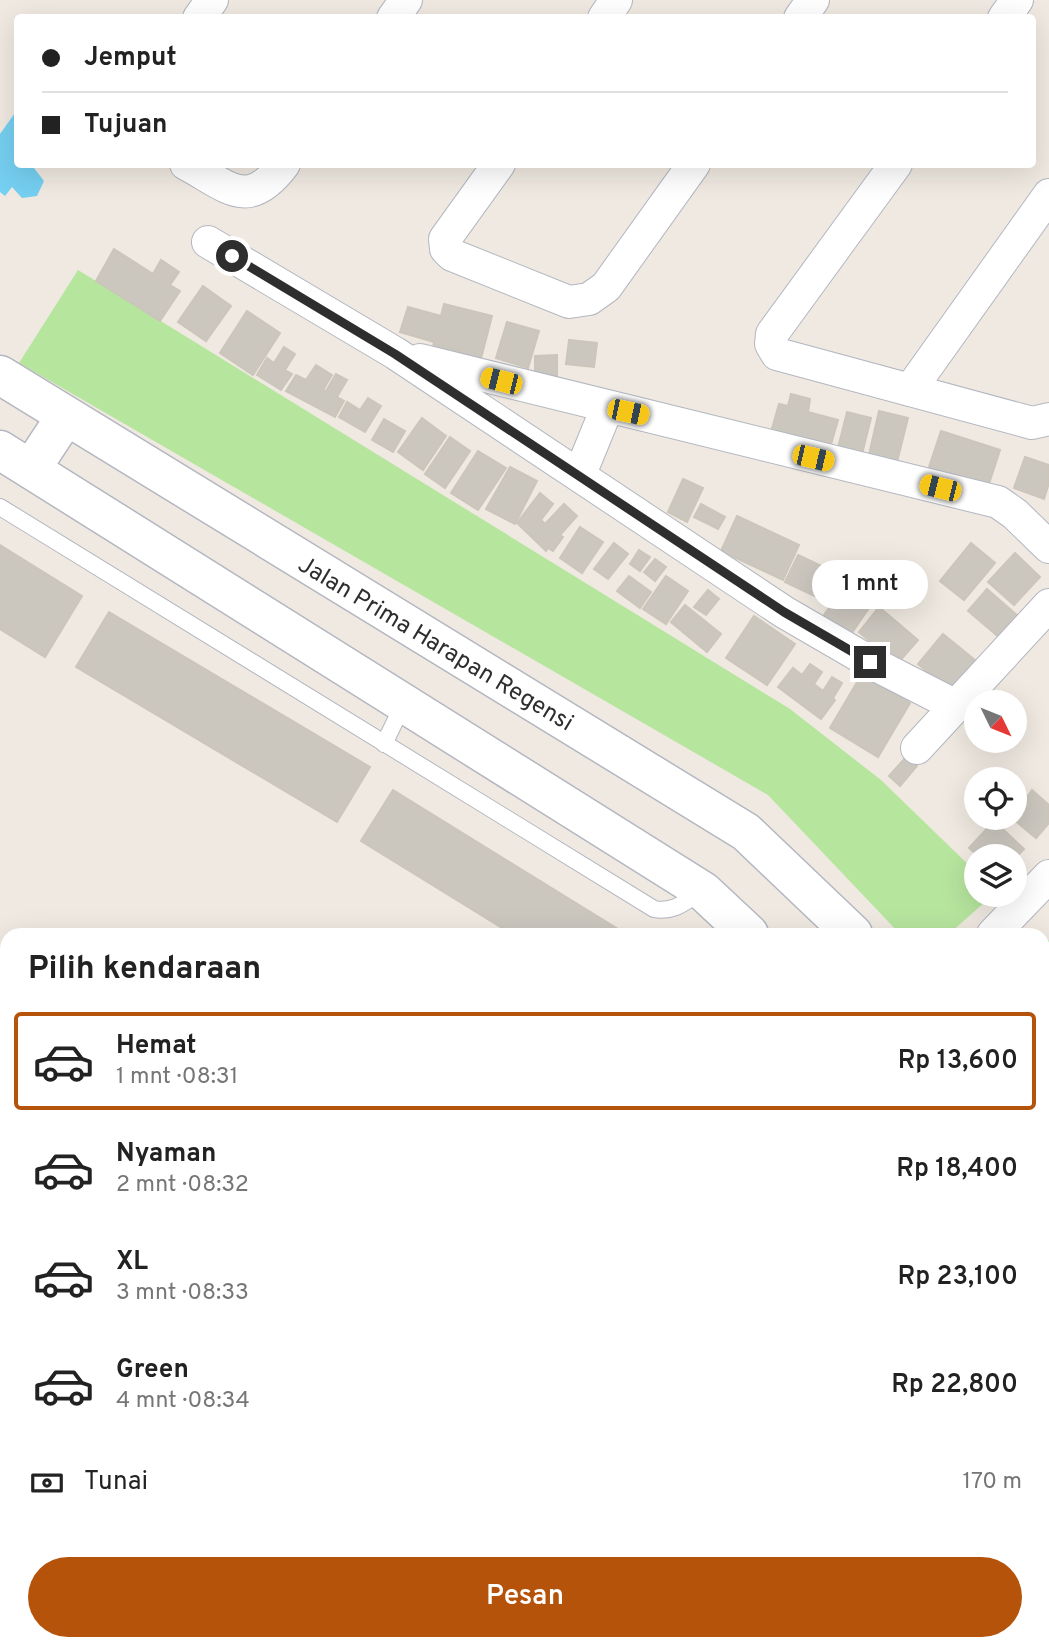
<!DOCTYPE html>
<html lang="id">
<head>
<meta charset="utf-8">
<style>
	:root { --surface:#fff; --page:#f2f2f2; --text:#222; --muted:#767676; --line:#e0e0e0; --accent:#b45309 }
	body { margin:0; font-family:Overpass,sans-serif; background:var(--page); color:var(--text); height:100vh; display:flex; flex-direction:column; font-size:26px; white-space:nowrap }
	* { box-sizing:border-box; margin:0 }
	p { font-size:23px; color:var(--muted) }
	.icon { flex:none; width:38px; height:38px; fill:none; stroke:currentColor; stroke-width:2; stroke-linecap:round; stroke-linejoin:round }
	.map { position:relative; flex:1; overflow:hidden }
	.side { position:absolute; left:0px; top:928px; width:1050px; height:723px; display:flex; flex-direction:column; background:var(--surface); border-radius:21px 21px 0 0; box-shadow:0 7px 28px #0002 }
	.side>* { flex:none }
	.top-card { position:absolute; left:14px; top:14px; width:1022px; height:154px; border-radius:7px; box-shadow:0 7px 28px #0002; display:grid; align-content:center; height:154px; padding:0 28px; background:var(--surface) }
	.needle { width:46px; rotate:133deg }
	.fabs { position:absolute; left:964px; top:690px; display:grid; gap:14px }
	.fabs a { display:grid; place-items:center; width:63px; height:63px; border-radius:50%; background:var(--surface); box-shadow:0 7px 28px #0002; font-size:35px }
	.end { position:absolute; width:32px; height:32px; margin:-16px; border:9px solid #2e2e2e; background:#fff; box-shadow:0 0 0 4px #fff }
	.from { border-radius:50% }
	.bubble { position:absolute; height:49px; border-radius:24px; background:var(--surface); box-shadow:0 7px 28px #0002; font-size:23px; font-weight:600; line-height:49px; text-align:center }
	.car { position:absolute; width:21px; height:42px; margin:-21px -10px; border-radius:9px; box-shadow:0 0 5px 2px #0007; background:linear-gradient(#f5c518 24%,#345 0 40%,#f5c518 0 76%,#345 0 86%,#f5c518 0) }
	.top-card b { display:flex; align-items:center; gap:24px; height:66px; font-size:26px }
	.top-card b+b { border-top:2px solid var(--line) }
	.top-card i { width:18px; height:18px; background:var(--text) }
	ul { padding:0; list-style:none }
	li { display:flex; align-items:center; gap:21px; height:98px; margin:0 14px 10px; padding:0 14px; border:4px solid transparent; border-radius:7px }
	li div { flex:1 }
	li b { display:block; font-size:26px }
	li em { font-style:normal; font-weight:600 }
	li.selected { border-color:var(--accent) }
	li>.icon { width:63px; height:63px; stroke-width:1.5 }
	h2 { padding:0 28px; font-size:32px; line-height:84px }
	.pay { display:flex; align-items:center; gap:18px; height:77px; padding:0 28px; font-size:26px }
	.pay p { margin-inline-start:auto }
	.action { display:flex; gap:14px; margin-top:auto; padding:14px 28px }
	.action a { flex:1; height:80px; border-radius:42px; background:var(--accent); color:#fff; font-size:28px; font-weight:600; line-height:80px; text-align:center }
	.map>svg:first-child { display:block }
	.green { fill:#b6e59e }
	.water { fill:#75cff0 }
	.building { fill:#cbc7bf; stroke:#cbc5ba; stroke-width:2 }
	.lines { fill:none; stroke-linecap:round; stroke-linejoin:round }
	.lane-casing { stroke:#b4b7c1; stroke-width:18 }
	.street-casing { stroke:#b4b7c1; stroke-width:34 }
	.secondary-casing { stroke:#b4b7c1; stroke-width:41 }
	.lane { stroke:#fff; stroke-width:16 }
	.street { stroke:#fff; stroke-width:32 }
	.secondary { stroke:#fff; stroke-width:38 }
	.route { stroke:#2e2e2e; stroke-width:9 }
	.labels { text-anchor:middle; stroke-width:5; stroke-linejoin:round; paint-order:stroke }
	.street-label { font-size:24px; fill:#2e2e2e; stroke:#fff }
</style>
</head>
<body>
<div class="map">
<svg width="1049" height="1650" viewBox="0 0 1049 1650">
	<rect width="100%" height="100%" fill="#efe9e1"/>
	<g class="green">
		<polygon points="78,270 790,709 881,780 976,872 976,894 994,894 949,934 900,934 768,795 19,363"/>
		<polygon points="1043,936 1049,941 1049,1097 1043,1091"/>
		<polygon points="1043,1243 1049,1249 1049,1403 1043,1397"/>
	</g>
	<polygon class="water" points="17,110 18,164 34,168 44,181 37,196 22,198 12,187 5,196 0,192 0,134"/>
	<g class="building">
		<polygon points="114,249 153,274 161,260 179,272 170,285 180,291 160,321 96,281"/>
		<polygon points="203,286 231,306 206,341 178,322"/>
		<polygon points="444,304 492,316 478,370 431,358 434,342 400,332 408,307 441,316"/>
		<polygon points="247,311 280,333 253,375 220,353"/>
		<polygon points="507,322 539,331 528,368 496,358"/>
		<polygon points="569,340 597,343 594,367 566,364"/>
		<polygon points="284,347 295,354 285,370 292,374 281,390 257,375 267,358 274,363"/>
		<polygon points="557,355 557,377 535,377 535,356"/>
		<polygon points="316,365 332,375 323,390 326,391 336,374 347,380 337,397 344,401 335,417 286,391 296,375 306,380"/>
		<polygon points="791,394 810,399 808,412 838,420 828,455 769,439 779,404 788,406"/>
		<polygon points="368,398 381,406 365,432 339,417 347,402 360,410"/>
		<polygon points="879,411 908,418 896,466 868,459"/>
		<polygon points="847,412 871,418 860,462 836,456"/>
		<polygon points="422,418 446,436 423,470 398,452"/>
		<polygon points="384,419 405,431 393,452 372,440"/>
		<polygon points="941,431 1000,450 986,493 927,473"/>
		<polygon points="450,437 470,451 445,488 425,474"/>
		<polygon points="478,451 506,468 478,510 451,493"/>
		<polygon points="1025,457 1049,465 1049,483 1044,499 1014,488"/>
		<polygon points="510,467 537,481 515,524 486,509"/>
		<polygon points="683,479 703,488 687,522 668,512"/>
		<polygon points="540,493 553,504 541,520 545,524 564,504 577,516 560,535 563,537 553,551 548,548 546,551 517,523"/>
		<polygon points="701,504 725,517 718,529 694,517"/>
		<polygon points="737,516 799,545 783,580 721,551"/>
		<polygon points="580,527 603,542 582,573 560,558"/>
		<polygon points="614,543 628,554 608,579 594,569"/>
		<polygon points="971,543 995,563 964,600 940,581"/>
		<polygon points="0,545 82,596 45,657 0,629"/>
		<polygon points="639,550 650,557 640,571 630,564"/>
		<polygon points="1015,553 1040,577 1014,605 988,582"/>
		<polygon points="798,555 838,574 825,601 785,582"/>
		<polygon points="655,559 666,567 655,581 644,572"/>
		<polygon points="629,576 651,592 640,608 617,591"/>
		<polygon points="666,576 688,591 666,624 643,609"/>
		<polygon points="848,581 875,599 851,634 824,615"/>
		<polygon points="987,589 1019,617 1000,638 968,611"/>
		<polygon points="708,590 719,599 706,615 694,607"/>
		<polygon points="685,605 721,634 707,652 671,622"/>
		<polygon points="879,607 918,640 897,664 859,632"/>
		<polygon points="109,612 370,767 337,822 76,667"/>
		<polygon points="754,616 795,644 767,685 726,658"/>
		<polygon points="943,634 976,661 951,691 918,664"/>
		<polygon points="810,664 822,672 814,684 823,691 832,677 842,683 833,698 835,700 821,719 778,687 793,668 802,675"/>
		<polygon points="862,674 910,703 878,757 830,728"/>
		<polygon points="906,757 917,766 900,786 889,776"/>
		<polygon points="393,790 626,934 512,934 361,841"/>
		<polygon points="1032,790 1049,805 1049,823 1036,838 1012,818"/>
		<polygon points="994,821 1024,849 1015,858 1015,856 978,856 969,848"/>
		<polygon points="1043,1421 1049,1427 1049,1449 1043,1456"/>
		<polygon points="1049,1458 1049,1487 1043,1481 1043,1464"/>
		<polygon points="1044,1622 1049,1627 1049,1650 1042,1650 1034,1643 1043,1643"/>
		<polygon points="340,1643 336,1650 298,1650 284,1644"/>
		<polygon points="444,1643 497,1643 491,1650 449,1650"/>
		<polygon points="516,1643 539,1643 547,1650 512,1650"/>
		<polygon points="542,1643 574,1643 567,1650 550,1650"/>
		<polygon points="584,1643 617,1643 611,1650 578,1650"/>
		<polygon points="780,1643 807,1643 815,1650 774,1650"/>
		<polygon points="920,1643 966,1643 959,1650 928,1650"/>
	</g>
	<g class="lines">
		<defs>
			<g id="lane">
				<path d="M0,507L654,909C673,913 685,902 701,892"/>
				<polyline points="384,744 404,703"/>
			</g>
			<g id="street">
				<polyline points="199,18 212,0"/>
				<polyline points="393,18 406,0"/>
				<polyline points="604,18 616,0"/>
				<polyline points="800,18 813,0"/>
				<polyline points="1004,18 1017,0"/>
				<path d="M186,164C229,187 248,212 284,164"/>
				<polyline points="499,164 445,239 446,249 452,255 569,302 589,299 606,287 694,164"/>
				<polyline points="896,164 772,334 771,344 777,354 1032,423 1049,419"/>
				<polyline points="208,242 395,353 784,612 870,662 956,706"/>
				<polyline points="420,360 998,502 1015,514 1049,547"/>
				<polyline points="910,390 1049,195"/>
				<polyline points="580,474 607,408"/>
				<polyline points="917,748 1049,605"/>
				<polyline points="993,934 1049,876"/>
				<polyline points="1043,1538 1049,1544"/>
				<polyline points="880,1643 887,1650"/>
				<polyline points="408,1650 414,1643"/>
				<polyline points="645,1650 651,1643"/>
			</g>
			<g id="secondary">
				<polyline points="0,375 746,832 853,934"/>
				<polyline points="0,450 703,891 749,934"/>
				<polyline points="31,469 66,416"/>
				<polyline points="1043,1117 1049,1123"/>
				<polyline points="1043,1213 1049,1218"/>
			</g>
		</defs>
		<use href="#lane" class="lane-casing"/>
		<use href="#street" class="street-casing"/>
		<use href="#secondary" class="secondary-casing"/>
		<use href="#lane" class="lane"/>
		<use href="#street" class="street"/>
		<use href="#secondary" class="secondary"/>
	</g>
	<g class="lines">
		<polyline class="route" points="232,256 395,354 784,612 870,662"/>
	</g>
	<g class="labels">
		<g class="street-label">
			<text transform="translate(436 643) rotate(31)" y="8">Jalan Prima Harapan Regensi</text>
		</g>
	</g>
</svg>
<div class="fabs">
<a><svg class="needle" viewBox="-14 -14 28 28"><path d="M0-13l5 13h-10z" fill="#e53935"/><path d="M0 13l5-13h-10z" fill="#767676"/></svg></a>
<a><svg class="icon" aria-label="locate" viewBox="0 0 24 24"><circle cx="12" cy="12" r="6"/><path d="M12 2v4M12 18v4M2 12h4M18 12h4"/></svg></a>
<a><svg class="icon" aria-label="layers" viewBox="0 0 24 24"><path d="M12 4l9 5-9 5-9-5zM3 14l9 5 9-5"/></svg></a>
</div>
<i class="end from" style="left:232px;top:256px"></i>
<i class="end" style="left:870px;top:662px"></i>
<div class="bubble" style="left:812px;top:560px;width:116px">1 mnt</div>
<i class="car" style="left:501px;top:381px;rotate:284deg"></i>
<i class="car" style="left:628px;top:412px;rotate:102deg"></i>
<i class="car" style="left:813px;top:458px;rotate:103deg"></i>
<i class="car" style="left:940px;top:488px;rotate:284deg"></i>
<div class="top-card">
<b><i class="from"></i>Jemput</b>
<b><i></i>Tujuan</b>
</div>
<section class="side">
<h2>Pilih kendaraan</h2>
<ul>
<li class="selected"><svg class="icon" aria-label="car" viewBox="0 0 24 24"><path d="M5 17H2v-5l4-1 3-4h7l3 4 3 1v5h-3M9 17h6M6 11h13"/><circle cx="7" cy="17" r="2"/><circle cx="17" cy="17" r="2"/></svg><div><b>Hemat</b><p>1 mnt · 08:31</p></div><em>Rp 13,600</em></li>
<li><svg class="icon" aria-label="car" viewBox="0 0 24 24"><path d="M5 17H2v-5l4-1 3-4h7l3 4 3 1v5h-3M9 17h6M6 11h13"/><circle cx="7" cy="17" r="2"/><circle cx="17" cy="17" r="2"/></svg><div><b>Nyaman</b><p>2 mnt · 08:32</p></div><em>Rp 18,400</em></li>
<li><svg class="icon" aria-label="car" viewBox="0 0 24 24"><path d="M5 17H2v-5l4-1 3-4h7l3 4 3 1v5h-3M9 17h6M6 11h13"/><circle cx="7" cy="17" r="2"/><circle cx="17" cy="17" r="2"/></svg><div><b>XL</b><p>3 mnt · 08:33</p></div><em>Rp 23,100</em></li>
<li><svg class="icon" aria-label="car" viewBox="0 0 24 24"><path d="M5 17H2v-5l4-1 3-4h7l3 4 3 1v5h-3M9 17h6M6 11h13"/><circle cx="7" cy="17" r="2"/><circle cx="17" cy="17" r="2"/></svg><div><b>Green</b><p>4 mnt · 08:34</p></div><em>Rp 22,800</em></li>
</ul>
<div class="pay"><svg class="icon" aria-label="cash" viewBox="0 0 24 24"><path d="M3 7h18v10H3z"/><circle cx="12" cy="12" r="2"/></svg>Tunai<p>170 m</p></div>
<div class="action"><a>Pesan</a></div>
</section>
</div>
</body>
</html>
